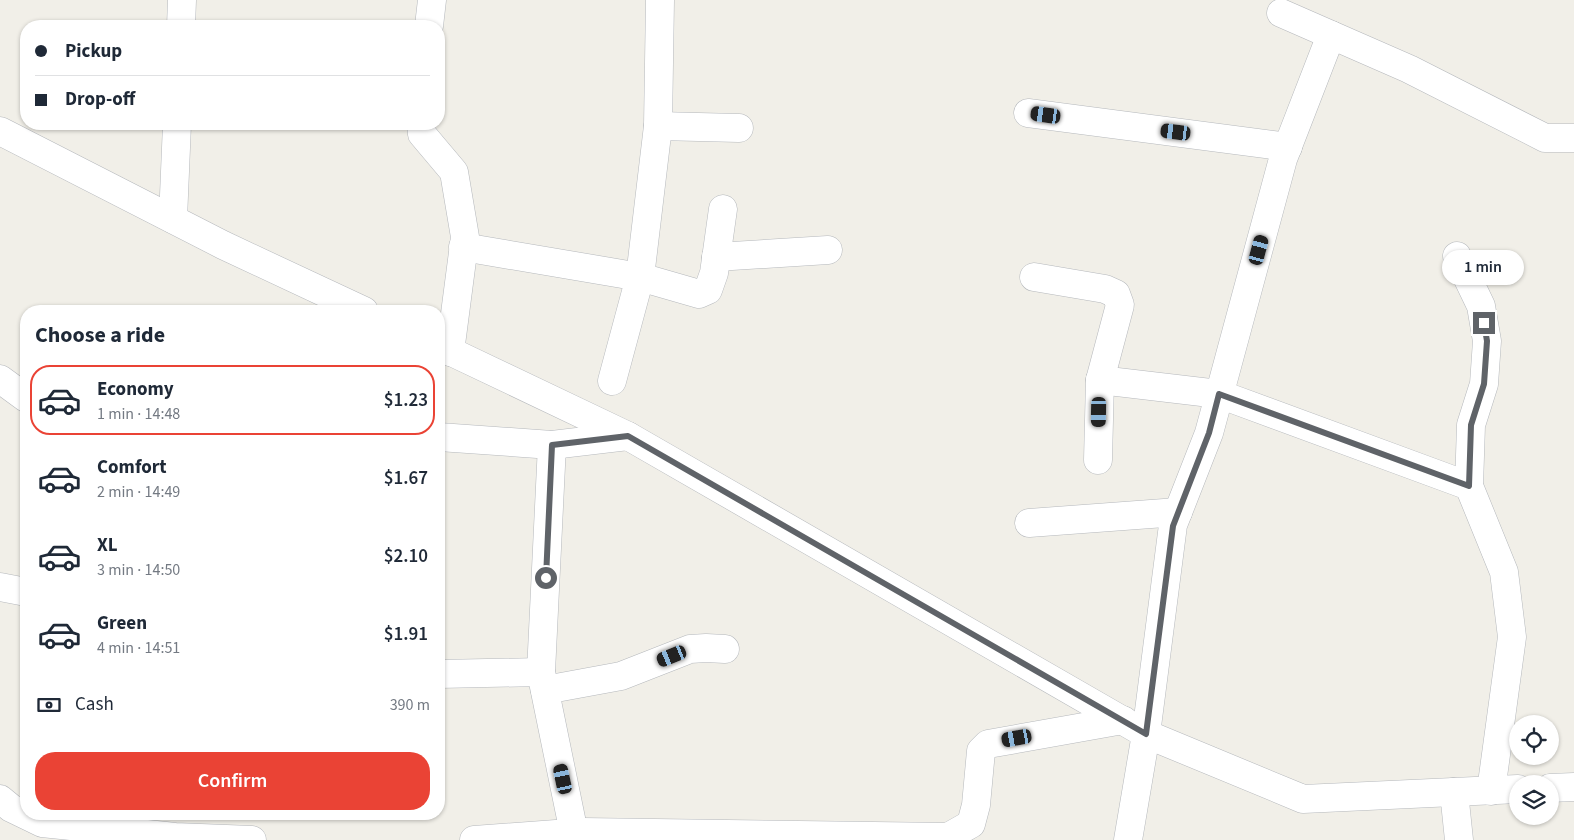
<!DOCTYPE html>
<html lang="en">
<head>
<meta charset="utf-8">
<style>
	:root { --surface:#fff; --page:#f2f2f3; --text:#1f2937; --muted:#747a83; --line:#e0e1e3; --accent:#ea4335 }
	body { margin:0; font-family:"Source Sans 3",sans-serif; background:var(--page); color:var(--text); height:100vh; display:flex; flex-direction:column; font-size:19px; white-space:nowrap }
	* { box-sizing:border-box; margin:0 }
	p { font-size:16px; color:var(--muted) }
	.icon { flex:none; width:28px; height:28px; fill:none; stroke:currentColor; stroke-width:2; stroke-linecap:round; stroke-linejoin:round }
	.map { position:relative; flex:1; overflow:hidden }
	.side { position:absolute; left:20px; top:305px; width:425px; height:515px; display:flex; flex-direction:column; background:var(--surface); border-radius:20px; box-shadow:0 1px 4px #0004 }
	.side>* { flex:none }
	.hud { position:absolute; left:20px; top:20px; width:425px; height:110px; border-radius:20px; box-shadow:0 1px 4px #0004; display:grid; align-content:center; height:110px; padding:0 15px; background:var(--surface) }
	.tools { position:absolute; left:1509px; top:715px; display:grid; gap:10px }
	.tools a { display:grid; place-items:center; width:50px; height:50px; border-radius:50%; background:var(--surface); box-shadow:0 1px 4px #0004; font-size:25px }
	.end { position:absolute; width:22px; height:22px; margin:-11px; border:6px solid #5f6368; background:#fff; box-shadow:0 0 0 2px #fff }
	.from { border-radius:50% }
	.bubble { position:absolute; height:35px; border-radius:18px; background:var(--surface); box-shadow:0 1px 4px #0004; font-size:16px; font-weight:600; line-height:35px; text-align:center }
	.car { position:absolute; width:15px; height:30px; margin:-15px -8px; border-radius:6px; box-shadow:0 0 4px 1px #0007; background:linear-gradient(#222 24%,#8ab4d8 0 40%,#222 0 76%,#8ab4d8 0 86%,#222 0) }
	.hud b { display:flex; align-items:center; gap:18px; height:48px; font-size:19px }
	.hud b+b { border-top:1px solid var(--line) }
	.hud i { width:12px; height:12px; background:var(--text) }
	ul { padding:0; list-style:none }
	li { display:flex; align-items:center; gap:15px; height:70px; margin:0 10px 8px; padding:0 5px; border:2px solid transparent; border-radius:20px }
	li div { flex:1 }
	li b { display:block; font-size:19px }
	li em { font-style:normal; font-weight:600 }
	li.selected { border-color:var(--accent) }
	li>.icon { width:45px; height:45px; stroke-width:1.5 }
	h2 { padding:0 15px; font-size:22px; line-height:60px }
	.pay { display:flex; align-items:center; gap:12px; height:55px; padding:0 15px; font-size:19px }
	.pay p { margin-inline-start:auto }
	.cta { display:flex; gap:10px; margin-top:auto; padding:10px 15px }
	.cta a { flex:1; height:58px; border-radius:20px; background:var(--accent); color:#fff; font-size:20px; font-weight:600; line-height:58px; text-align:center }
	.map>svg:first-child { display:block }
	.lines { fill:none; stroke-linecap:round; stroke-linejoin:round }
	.minor-casing { stroke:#b5b8bc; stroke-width:29 }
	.minor { stroke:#fff; stroke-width:28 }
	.route { stroke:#5f6368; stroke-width:6 }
</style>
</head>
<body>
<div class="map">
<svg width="1574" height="840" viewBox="0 0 1574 840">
	<rect width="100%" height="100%" fill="#f1efe8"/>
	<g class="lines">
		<defs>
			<g id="minor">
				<polyline points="1281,13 1409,69 1545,138 1574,138"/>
				<polyline points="181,26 182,0"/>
				<polyline points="429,26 432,0"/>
				<polyline points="1028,113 1288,147"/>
				<polyline points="421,124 422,134 454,172 465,237 450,352"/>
				<polyline points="658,126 739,128"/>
				<polyline points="0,131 223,245 364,311"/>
				<polyline points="173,219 177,124"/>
				<polyline points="463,247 640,277 699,294 708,290 714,273 723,209"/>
				<polyline points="1457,256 1481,306 1487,341 1484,384 1471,425 1469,486 1504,572 1512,637 1491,791"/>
				<polyline points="716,257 828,250"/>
				<polyline points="1034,277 1105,289 1116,294 1120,305 1100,380 1098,460"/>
				<polyline points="439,346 628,436 1146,734 1303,799 1518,789"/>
				<polyline points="0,379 26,398"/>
				<polyline points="1100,380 1219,394 1469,486"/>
				<polyline points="612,381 640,277 658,126 660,0"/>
				<polyline points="439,437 552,445 628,436"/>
				<polyline points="552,445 541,672 574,833 574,840"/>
				<polyline points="1029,523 1178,512"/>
				<polyline points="0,587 26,592"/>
				<polyline points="439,674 541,672"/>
				<polyline points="545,690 621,676 690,649 706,648 725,649"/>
				<polyline points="1550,788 1574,787"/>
				<polyline points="1454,792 1459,840"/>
				<polyline points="0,799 11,808 42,823 175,837 252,840"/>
				<polyline points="474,840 583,832 948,837 971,824 976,805 981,751 988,744 1123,720"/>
				<polyline points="1128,840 1146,734 1173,525 1209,433 1283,159 1331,35"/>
			</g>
		</defs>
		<use href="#minor" class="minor-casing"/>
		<use href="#minor" class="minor"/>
	</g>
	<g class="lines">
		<polyline class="route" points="546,578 552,445 628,436 1146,734 1173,526 1209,433 1219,394 1469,486 1471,425 1484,384 1487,341 1484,323"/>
	</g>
</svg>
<div class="tools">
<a><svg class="icon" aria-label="locate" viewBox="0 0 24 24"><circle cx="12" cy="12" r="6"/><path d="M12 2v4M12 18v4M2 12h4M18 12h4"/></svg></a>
<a><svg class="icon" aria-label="layers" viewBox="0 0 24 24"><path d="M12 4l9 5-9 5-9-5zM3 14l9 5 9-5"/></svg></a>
</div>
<i class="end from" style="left:546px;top:578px"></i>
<i class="end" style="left:1484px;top:323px"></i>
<div class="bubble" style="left:1442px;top:250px;width:82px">1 min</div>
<i class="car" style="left:1046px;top:115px;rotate:278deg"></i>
<i class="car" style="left:1176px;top:132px;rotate:277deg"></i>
<i class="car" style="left:1259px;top:250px;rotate:15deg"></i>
<i class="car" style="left:1099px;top:412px;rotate:181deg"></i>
<i class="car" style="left:672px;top:656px;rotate:248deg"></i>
<i class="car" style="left:1017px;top:738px;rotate:260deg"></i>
<i class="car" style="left:563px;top:779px;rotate:348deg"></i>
<div class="hud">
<b><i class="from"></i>Pickup</b>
<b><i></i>Drop-off</b>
</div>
<section class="side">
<h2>Choose a ride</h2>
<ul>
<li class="selected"><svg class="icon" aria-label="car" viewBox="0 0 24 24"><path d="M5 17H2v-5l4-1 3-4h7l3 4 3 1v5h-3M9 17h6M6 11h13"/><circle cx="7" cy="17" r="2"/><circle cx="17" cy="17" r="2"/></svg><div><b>Economy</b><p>1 min · 14:48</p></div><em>$1.23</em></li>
<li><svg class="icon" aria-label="car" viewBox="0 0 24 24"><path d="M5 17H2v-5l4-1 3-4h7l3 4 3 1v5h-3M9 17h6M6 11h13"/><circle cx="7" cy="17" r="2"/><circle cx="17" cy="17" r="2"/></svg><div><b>Comfort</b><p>2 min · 14:49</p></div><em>$1.67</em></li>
<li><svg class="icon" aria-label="car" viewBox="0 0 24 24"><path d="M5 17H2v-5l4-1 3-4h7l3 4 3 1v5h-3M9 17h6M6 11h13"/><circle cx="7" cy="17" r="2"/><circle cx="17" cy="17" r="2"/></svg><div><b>XL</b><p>3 min · 14:50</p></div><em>$2.10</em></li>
<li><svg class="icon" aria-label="car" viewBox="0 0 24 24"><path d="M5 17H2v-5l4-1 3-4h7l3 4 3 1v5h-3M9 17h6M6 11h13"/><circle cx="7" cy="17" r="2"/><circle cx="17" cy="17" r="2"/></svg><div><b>Green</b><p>4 min · 14:51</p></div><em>$1.91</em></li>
</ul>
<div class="pay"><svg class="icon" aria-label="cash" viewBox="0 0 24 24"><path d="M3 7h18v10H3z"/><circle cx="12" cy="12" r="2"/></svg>Cash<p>390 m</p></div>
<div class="cta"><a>Confirm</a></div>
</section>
</div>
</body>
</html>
